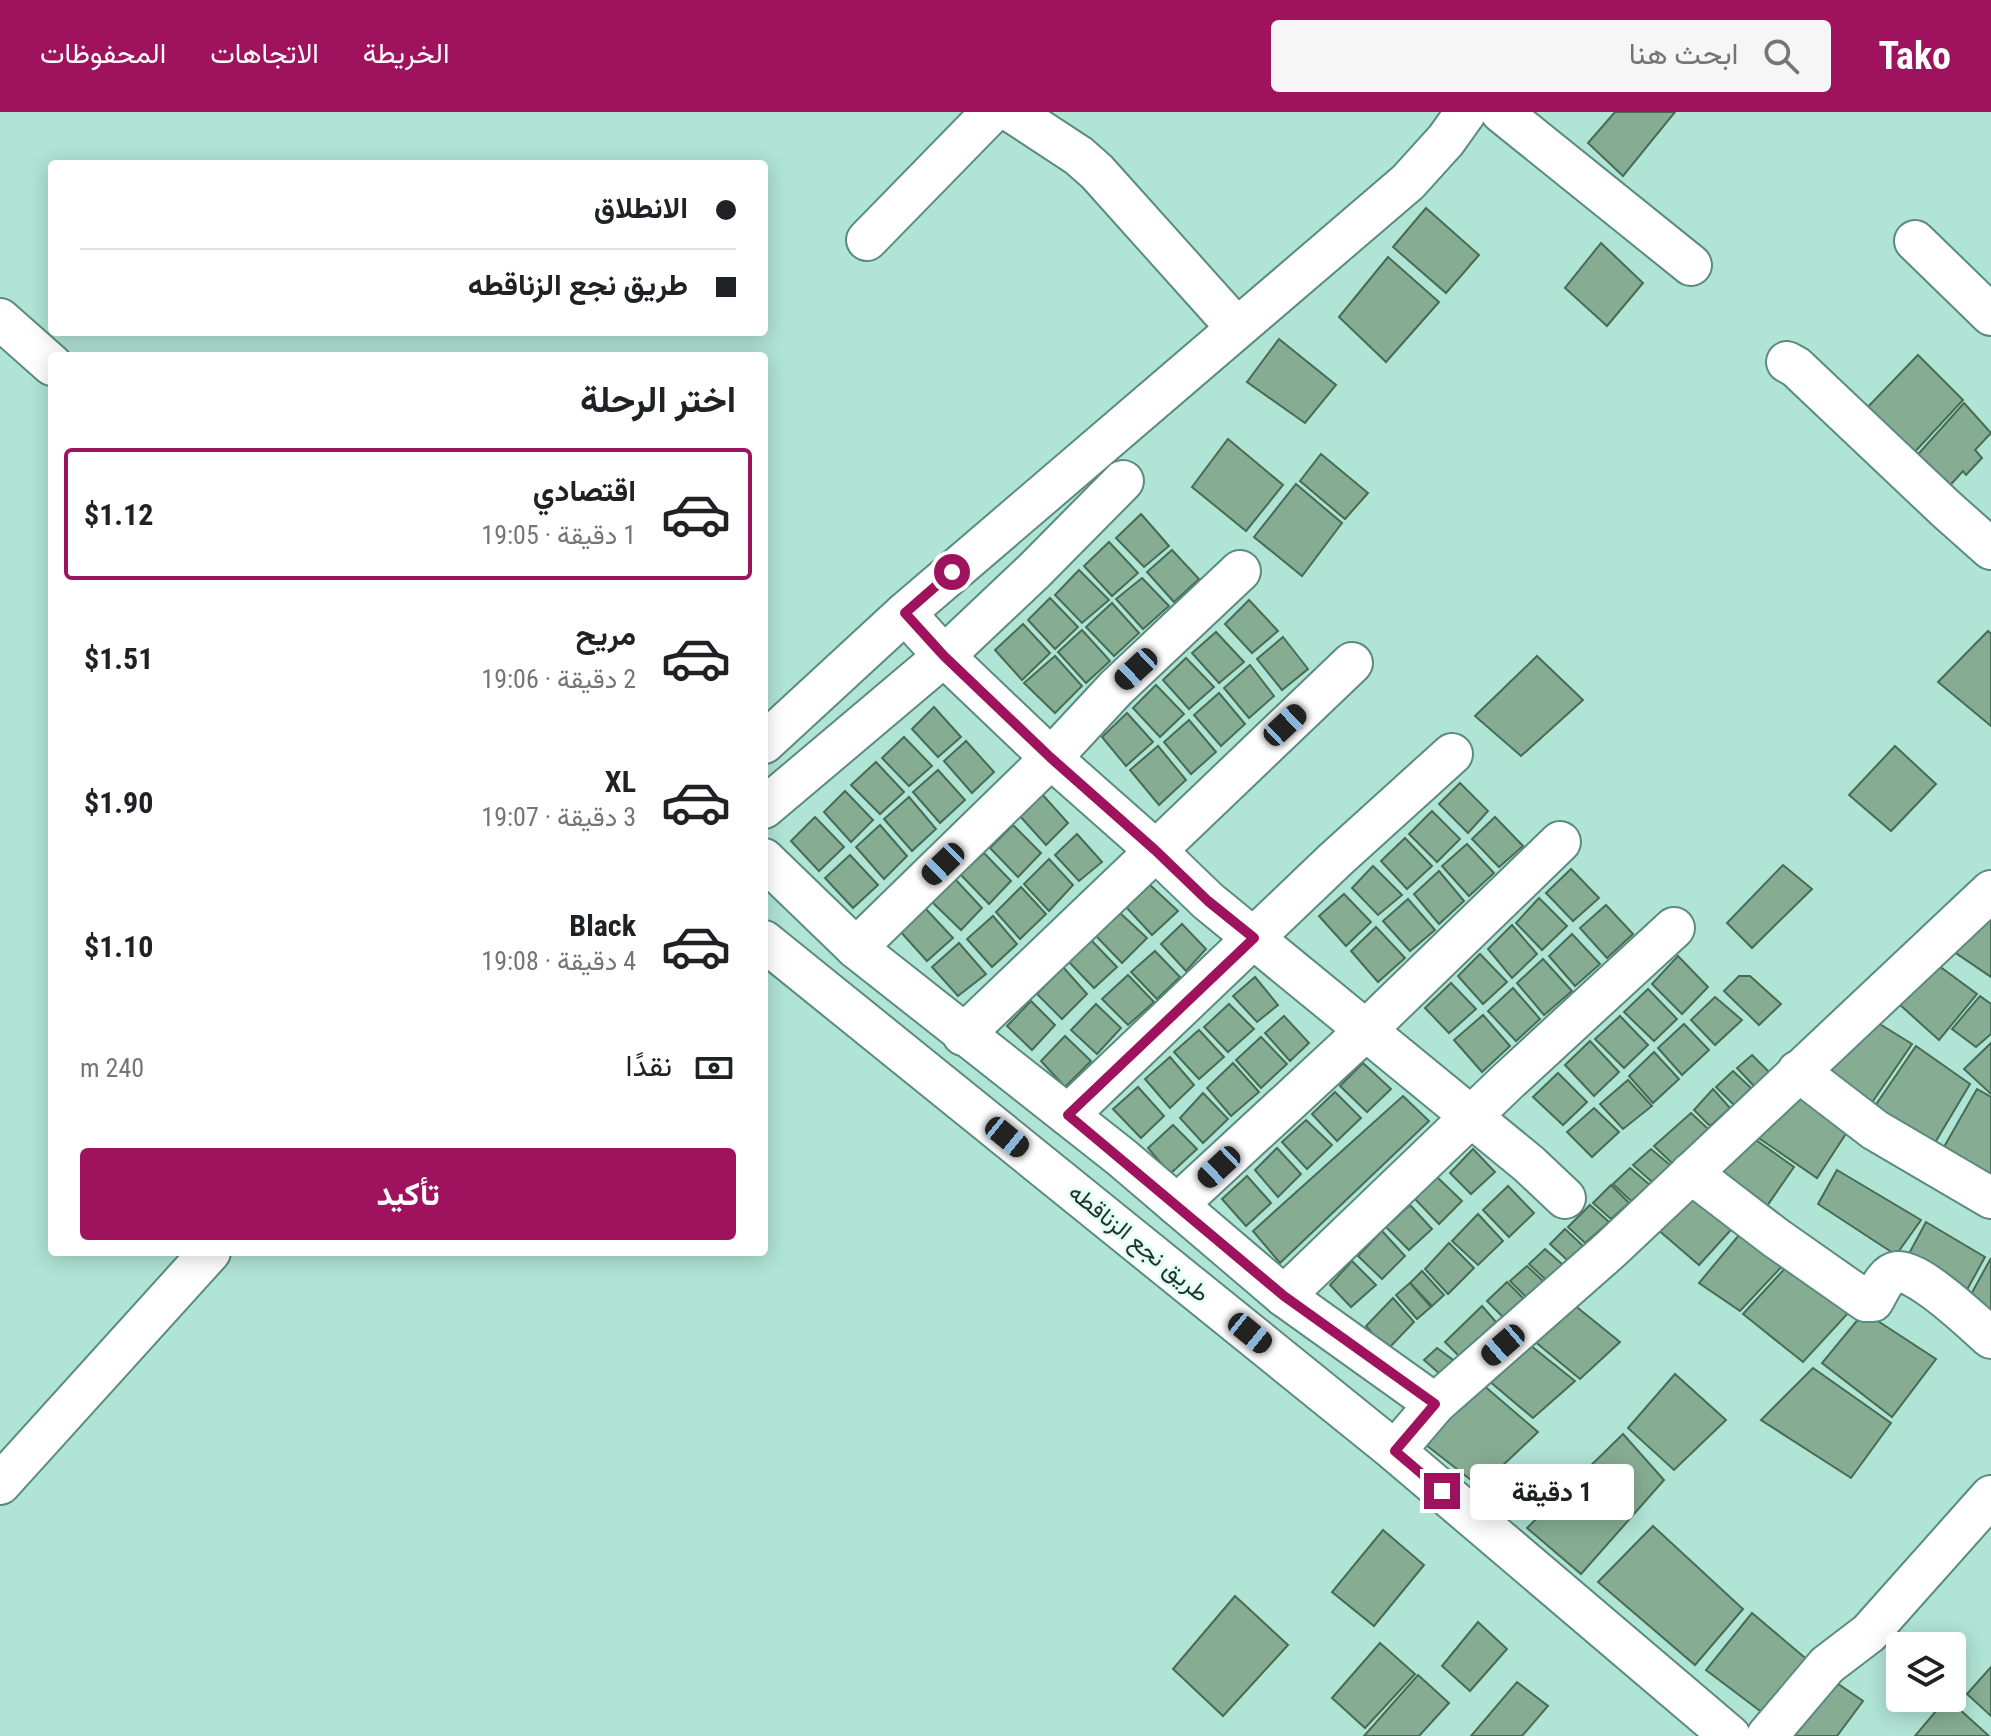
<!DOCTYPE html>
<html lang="ar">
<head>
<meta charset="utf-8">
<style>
	:root { --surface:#fff; --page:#f6f6f6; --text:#202124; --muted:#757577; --line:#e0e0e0; --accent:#9f125d }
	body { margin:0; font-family:"Roboto Condensed",Vazirmatn,sans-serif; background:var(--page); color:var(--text); direction:rtl; height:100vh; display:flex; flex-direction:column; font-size:30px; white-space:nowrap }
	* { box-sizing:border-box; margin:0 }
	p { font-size:26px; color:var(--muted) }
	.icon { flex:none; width:44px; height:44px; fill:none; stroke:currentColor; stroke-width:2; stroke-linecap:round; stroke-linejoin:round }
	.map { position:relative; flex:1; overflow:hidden; direction:ltr }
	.side { position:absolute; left:48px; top:240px; width:720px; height:904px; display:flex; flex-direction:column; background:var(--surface); border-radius:8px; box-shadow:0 4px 20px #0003; direction:rtl }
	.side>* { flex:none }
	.guide { position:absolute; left:48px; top:48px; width:720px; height:176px; border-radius:8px; box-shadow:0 4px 20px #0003; direction:rtl; display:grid; align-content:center; height:176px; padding:0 32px; background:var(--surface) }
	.tools { position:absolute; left:1886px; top:1520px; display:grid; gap:16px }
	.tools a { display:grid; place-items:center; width:80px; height:80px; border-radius:8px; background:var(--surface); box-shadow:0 4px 20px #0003; font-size:40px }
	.end { position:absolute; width:36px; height:36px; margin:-18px; border:10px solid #9f125d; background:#fff; box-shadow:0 0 0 4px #fff }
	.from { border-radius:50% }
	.bubble { position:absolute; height:56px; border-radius:8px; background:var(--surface); box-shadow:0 4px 20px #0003; font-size:26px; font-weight:700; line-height:56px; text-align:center; direction:rtl }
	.car { position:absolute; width:24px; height:48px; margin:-24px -12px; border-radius:10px; box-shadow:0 0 6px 2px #0007; background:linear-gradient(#222 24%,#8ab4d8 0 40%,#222 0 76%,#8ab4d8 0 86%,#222 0) }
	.guide b { display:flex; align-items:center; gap:28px; height:76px; font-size:30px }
	.guide b+b { border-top:2px solid var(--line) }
	.guide i { width:20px; height:20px; background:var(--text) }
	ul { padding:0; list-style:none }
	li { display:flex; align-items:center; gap:24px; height:132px; margin:0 16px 12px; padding:0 16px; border:4px solid transparent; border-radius:8px }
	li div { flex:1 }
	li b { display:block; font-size:30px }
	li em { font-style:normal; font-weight:700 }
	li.active { border-color:var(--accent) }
	li>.icon { width:72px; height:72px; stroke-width:1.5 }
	h2 { padding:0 32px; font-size:36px; line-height:96px }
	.pay { display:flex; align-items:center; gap:20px; height:88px; padding:0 32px; font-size:30px }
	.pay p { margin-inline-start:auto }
	.cta { display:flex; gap:16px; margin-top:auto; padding:16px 32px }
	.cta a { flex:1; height:92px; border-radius:8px; background:var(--accent); color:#fff; font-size:32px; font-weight:700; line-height:92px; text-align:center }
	header { display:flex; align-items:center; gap:48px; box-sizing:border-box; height:112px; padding:0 40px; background:var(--accent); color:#fff }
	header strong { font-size:38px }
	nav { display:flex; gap:44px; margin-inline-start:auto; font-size:28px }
	.search { width:560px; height:72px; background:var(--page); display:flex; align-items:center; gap:20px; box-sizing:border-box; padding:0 28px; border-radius:8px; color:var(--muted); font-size:30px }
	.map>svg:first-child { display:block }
	.building { fill:#86ad93; stroke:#476c55; stroke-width:2 }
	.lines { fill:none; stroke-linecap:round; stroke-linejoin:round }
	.minor-casing { stroke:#5a8b7e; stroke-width:44 }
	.minor { stroke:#fff; stroke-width:40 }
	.route { stroke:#9f125d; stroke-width:10 }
	.labels { text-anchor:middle; stroke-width:6; stroke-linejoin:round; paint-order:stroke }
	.street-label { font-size:24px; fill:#1f342f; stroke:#e5fff7 }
</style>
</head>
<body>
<header>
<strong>Tako</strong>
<div class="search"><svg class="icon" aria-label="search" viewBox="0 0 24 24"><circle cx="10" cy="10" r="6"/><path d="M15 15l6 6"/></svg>ابحث هنا</div>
<nav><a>الخريطة</a><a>الاتجاهات</a><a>المحفوظات</a></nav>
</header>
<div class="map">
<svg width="1991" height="1624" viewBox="0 0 1991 1624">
	<rect width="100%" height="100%" fill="#b0e4d5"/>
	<g class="building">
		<polygon points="1615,0 1675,0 1623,64 1588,31"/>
		<polygon points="1426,96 1479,143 1446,181 1393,135"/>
		<polygon points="1601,131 1643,171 1607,214 1565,176"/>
		<polygon points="1388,145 1439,190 1386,250 1339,205"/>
		<polygon points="1279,227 1336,273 1305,311 1247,270"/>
		<polygon points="1918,243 1963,288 1910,345 1862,301"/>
		<polygon points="1964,291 1991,321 1975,338 1982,346 1966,363 1963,359 1944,380 1912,349"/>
		<polygon points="1228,327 1283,373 1246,419 1192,375"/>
		<polygon points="1321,342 1368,381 1345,407 1300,369"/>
		<polygon points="1296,372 1342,411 1302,464 1254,425"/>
		<polygon points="1141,402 1169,434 1144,455 1116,426"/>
		<polygon points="1109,430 1138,461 1112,484 1084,454"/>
		<polygon points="1172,438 1199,467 1174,490 1147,460"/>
		<polygon points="1079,458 1109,488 1082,511 1055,483"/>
		<polygon points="1142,466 1169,494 1143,517 1116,487"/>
		<polygon points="1050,486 1078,515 1055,537 1028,508"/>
		<polygon points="1249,488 1278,519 1252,541 1225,512"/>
		<polygon points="1112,491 1139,521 1114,544 1086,515"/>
		<polygon points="1023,512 1050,541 1022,568 995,538"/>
		<polygon points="1082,518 1110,549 1086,571 1058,540"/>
		<polygon points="1988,519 1991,522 1991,614 1938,570"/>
		<polygon points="1216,520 1244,550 1219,571 1192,541"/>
		<polygon points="1283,525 1308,557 1282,578 1257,547"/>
		<polygon points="1055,544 1082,574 1055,601 1024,571"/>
		<polygon points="1537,544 1583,588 1521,644 1475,604"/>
		<polygon points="1186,546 1214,575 1189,597 1163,568"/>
		<polygon points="1250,553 1274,584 1249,606 1224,576"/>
		<polygon points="1156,573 1184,602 1160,625 1133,596"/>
		<polygon points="1219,581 1245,612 1221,634 1194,603"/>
		<polygon points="934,595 961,625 938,645 912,617"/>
		<polygon points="1127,601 1153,630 1126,654 1102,625"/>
		<polygon points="1189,608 1216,640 1191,662 1164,630"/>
		<polygon points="904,625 932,654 909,674 882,646"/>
		<polygon points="966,629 994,660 972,681 944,649"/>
		<polygon points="1158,634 1186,668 1159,693 1130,658"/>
		<polygon points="1895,634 1936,672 1891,719 1849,683"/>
		<polygon points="876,650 904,680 880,702 851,673"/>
		<polygon points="938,658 965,688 940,711 913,680"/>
		<polygon points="1460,671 1488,699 1468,721 1439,692"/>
		<polygon points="845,679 873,708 851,730 824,700"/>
		<polygon points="1041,681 1068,711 1046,733 1019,703"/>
		<polygon points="909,685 936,717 912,739 884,707"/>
		<polygon points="1432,699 1460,727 1437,750 1409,722"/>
		<polygon points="815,705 844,735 819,759 791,729"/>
		<polygon points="1495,705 1523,734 1499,755 1472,727"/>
		<polygon points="880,713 907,744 884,767 856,735"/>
		<polygon points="1013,713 1041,741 1018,765 990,736"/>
		<polygon points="1077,722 1102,750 1079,769 1055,743"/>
		<polygon points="1405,726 1432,754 1407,777 1381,749"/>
		<polygon points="1467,732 1494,761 1469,784 1442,754"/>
		<polygon points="984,741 1011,769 989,792 960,762"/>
		<polygon points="850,743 878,773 853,796 825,766"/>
		<polygon points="1049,747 1073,773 1049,799 1024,772"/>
		<polygon points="1783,753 1812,777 1752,836 1727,811"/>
		<polygon points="1373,754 1402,783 1378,803 1352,776"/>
		<polygon points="1571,757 1599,786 1573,809 1546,781"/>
		<polygon points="1439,759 1464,789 1439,812 1414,782"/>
		<polygon points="955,767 982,796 961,818 932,790"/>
		<polygon points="1150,773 1178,799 1152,823 1126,795"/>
		<polygon points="1021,775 1046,802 1020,827 996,800"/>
		<polygon points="1344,782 1371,810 1346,834 1319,804"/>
		<polygon points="1539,786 1567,814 1542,838 1516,811"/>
		<polygon points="1408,787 1435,818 1410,839 1383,809"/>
		<polygon points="1606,793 1633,822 1607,846 1580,816"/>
		<polygon points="924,795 953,826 927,849 899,818"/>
		<polygon points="1980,799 1991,808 1991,865 1947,835"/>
		<polygon points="1119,800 1147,826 1122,851 1096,824"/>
		<polygon points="993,804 1017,832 992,855 967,827"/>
		<polygon points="1182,812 1206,837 1186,859 1161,832"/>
		<polygon points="1512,813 1537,842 1512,866 1488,837"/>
		<polygon points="1376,815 1405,846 1378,870 1351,839"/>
		<polygon points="1572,822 1600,852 1575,874 1549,844"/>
		<polygon points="1091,828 1117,855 1094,876 1068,849"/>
		<polygon points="959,831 986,862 958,884 932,855"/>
		<polygon points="1155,839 1180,865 1157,887 1131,860"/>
		<polygon points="1480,842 1507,870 1483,892 1458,864"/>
		<polygon points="1678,844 1708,875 1682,902 1652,872"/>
		<polygon points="1543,847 1572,879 1544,903 1517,871"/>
		<polygon points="1935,851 1977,882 1939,928 1899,892"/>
		<polygon points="1063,855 1087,882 1062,907 1037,882"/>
		<polygon points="1128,863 1154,890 1128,913 1102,887"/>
		<polygon points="1739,864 1750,864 1781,892 1759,913 1724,879"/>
		<polygon points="1255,865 1278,893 1257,910 1233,884"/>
		<polygon points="1451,871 1476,897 1449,921 1425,896"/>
		<polygon points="1513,876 1540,907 1516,929 1488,899"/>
		<polygon points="1648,877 1677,907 1654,929 1624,900"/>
		<polygon points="1980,884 1991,892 1991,922 1976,935 1952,917"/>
		<polygon points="1715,885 1742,908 1715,933 1691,908"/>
		<polygon points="1031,889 1055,913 1032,938 1007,914"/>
		<polygon points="1096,892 1121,916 1097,942 1071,918"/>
		<polygon points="1229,892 1254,917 1228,940 1204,915"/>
		<polygon points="1483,903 1510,934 1482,960 1454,928"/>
		<polygon points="1284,904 1309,931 1290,949 1265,921"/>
		<polygon points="1620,904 1648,933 1624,956 1595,927"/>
		<polygon points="1870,906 1912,932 1871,992 1820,961"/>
		<polygon points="1684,912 1709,938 1682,963 1658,936"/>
		<polygon points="1199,918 1224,945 1199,967 1174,940"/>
		<polygon points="1065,924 1091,949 1065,975 1041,949"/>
		<polygon points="1261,925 1287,952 1261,976 1236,948"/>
		<polygon points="1590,929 1619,960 1594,984 1565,953"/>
		<polygon points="1991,931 1991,982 1964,957"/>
		<polygon points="1916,934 1970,972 1930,1039 1873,997"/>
		<polygon points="1654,940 1679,967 1653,991 1629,964"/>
		<polygon points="1752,943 1769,960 1754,974 1737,956"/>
		<polygon points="1170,945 1194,973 1170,996 1145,967"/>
		<polygon points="1233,951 1259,980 1231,1004 1207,976"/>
		<polygon points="1363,951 1391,977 1367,1000 1340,974"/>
		<polygon points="1733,959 1751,976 1734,993 1716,975"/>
		<polygon points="1558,961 1587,990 1563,1013 1533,985"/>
		<polygon points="1628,968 1652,994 1623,1017 1600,992"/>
		<polygon points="1788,974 1849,1017 1817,1066 1747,1018"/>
		<polygon points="1138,975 1164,1004 1141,1026 1113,997"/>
		<polygon points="1713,977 1730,996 1710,1014 1694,998"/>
		<polygon points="1977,977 1991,985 1991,1073 1940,1042"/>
		<polygon points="1335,980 1361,1006 1337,1029 1312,1002"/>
		<polygon points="1203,981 1228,1007 1203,1031 1180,1006"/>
		<polygon points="1403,984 1429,1009 1280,1151 1253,1119"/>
		<polygon points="1594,996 1619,1020 1592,1045 1567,1020"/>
		<polygon points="1691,1001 1708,1017 1672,1051 1654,1034"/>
		<polygon points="1306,1008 1332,1033 1307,1057 1282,1030"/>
		<polygon points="1173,1013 1197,1037 1170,1062 1148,1036"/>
		<polygon points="1742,1018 1794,1055 1762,1101 1703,1061"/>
		<polygon points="1277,1036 1301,1062 1278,1085 1255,1058"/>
		<polygon points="1473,1037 1495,1060 1471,1082 1450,1061"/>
		<polygon points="1651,1037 1670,1053 1652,1070 1633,1053"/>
		<polygon points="1630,1056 1650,1073 1631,1089 1613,1072"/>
		<polygon points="1837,1058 1921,1108 1896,1143 1818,1092"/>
		<polygon points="1247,1064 1271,1091 1246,1114 1222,1087"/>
		<polygon points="1437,1065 1462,1089 1439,1112 1415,1087"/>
		<polygon points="1696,1070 1739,1109 1699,1153 1657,1117"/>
		<polygon points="1611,1073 1629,1091 1611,1107 1593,1091"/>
		<polygon points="1508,1074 1534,1101 1509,1125 1483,1098"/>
		<polygon points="1410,1093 1432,1117 1409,1138 1386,1115"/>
		<polygon points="1590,1093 1609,1110 1585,1131 1568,1115"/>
		<polygon points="1478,1102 1503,1129 1478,1153 1452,1129"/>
		<polygon points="1926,1110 1985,1145 1963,1185 1904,1151"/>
		<polygon points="1745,1116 1786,1150 1740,1199 1699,1171"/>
		<polygon points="1565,1117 1583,1134 1567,1148 1550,1132"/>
		<polygon points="1382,1119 1405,1144 1382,1167 1358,1144"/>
		<polygon points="1449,1131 1474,1156 1448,1182 1425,1157"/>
		<polygon points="1545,1137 1563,1153 1546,1168 1529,1152"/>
		<polygon points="1991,1146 1991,1216 1964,1195"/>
		<polygon points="1352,1149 1376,1173 1351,1195 1330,1173"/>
		<polygon points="1788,1153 1851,1198 1803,1250 1743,1202"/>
		<polygon points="1527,1154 1544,1170 1526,1185 1510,1169"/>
		<polygon points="1422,1159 1444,1183 1432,1194 1410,1171"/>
		<polygon points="1507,1170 1524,1187 1504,1206 1487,1189"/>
		<polygon points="1410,1171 1431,1195 1417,1207 1396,1183"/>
		<polygon points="1393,1186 1414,1210 1387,1238 1366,1214"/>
		<polygon points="1573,1192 1620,1230 1580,1267 1533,1228"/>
		<polygon points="1482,1194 1496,1210 1459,1244 1445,1230"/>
		<polygon points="1864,1200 1936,1247 1892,1305 1822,1251"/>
		<polygon points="1520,1225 1575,1269 1533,1306 1482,1263"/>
		<polygon points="1437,1236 1456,1250 1441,1263 1424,1248"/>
		<polygon points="1813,1256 1891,1311 1851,1366 1761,1308"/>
		<polygon points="1675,1262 1726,1308 1674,1358 1628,1316"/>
		<polygon points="1475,1266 1538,1320 1480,1375 1417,1326"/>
		<polygon points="1623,1322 1664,1368 1581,1462 1527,1416"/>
		<polygon points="1653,1414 1743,1497 1695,1553 1598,1470"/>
		<polygon points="1383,1418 1424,1453 1374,1514 1332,1480"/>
		<polygon points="1235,1484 1288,1533 1223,1604 1173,1557"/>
		<polygon points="1752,1501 1816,1555 1772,1608 1706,1558"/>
		<polygon points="1478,1510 1507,1537 1470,1579 1442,1554"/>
		<polygon points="1380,1531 1415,1562 1365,1616 1332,1586"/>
		<polygon points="1991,1555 1991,1604 1967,1582"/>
		<polygon points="1418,1563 1449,1591 1419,1624 1364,1624"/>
		<polygon points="1825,1563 1863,1589 1837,1624 1792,1624"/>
		<polygon points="1517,1570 1548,1594 1522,1624 1471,1624"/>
		<polygon points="1947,1586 1989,1624 1915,1624"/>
	</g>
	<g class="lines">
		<defs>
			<g id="minor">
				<polyline points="1012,0 1079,44 1097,60 1236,215"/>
				<polyline points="1501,0 1691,153"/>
				<polyline points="867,128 992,0"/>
				<polyline points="1915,129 1991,203"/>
				<polyline points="0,207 52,253"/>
				<polyline points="1787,250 1796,255 1946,397 1991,437"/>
				<polyline points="905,501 944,544 1051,646 1155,738 1208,789 1529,1052 1565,1086"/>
				<polyline points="764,631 905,501 1408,70 1446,28 1466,0"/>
				<polyline points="764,696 944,544 1034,459 1123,369"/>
				<polyline points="764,747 856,836 1121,1045 1284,1184 1435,1292"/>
				<polyline points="764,829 1395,1339 1730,1624"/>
				<polyline points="856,836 1051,646 1116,576 1240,459"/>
				<polyline points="963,923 1352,551"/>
				<polyline points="1798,959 1875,1018 1991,1086"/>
				<polyline points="1068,1003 1335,748 1452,642"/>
				<path d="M1691,1061L1776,1126L1866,1189H1873C1879,1179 1885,1162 1897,1160C1918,1157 1975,1212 1991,1226"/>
				<polyline points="1177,1093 1365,919 1560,730"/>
				<polyline points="1284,1184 1508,969 1674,816"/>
				<polyline points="1395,1339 1435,1292 1610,1138 1991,779"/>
				<polyline points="0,1372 210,1140"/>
				<polyline points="1767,1624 1827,1553 1869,1521 1991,1384"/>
			</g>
		</defs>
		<use href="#minor" class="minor-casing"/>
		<use href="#minor" class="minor"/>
	</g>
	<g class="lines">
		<polyline class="route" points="952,460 905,501 944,544 1051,646 1155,738 1208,789 1254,826 1068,1003 1284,1184 1435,1292 1395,1339 1442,1379"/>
	</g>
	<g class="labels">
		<g class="street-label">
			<text transform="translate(1139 1131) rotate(39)" y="8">طريق نجع الزناقطه</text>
		</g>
	</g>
</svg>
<div class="tools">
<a><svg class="icon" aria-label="layers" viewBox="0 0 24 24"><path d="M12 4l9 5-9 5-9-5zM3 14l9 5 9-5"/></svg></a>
</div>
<i class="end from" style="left:952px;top:460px"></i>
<i class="end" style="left:1442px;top:1379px"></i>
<div class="bubble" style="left:1470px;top:1352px;width:164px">1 دقيقة</div>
<i class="car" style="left:1136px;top:557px;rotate:227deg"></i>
<i class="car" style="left:1285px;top:613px;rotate:47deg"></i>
<i class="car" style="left:943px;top:752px;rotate:226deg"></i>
<i class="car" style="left:1007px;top:1025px;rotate:129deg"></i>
<i class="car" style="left:1219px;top:1055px;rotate:227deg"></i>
<i class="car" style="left:1250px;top:1221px;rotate:129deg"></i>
<i class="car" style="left:1503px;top:1233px;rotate:229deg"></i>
<div class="guide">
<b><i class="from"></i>الانطلاق</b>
<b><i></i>طريق نجع الزناقطه</b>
</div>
<section class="side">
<h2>اختر الرحلة</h2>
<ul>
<li class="active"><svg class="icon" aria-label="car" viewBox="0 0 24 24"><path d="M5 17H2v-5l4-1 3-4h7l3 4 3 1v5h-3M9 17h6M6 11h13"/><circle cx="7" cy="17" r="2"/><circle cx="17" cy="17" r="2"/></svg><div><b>اقتصادي</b><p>1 دقيقة · 19:05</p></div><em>$1.12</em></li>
<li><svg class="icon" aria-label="car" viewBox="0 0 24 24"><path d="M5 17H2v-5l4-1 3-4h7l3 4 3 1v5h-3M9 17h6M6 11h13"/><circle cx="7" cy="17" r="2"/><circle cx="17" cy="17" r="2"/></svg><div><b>مريح</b><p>2 دقيقة · 19:06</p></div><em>$1.51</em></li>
<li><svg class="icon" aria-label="car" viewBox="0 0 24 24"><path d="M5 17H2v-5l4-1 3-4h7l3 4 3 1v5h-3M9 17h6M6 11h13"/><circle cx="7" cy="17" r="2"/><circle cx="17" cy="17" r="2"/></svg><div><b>XL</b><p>3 دقيقة · 19:07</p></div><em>$1.90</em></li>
<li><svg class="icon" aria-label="car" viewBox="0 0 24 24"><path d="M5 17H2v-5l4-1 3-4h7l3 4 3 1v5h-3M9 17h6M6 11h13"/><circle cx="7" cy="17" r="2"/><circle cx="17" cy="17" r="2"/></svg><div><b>Black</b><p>4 دقيقة · 19:08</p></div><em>$1.10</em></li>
</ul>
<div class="pay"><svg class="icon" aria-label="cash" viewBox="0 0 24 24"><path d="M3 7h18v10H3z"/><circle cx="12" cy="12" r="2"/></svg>نقدًا<p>240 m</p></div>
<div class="cta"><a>تأكيد</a></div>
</section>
</div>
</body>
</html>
